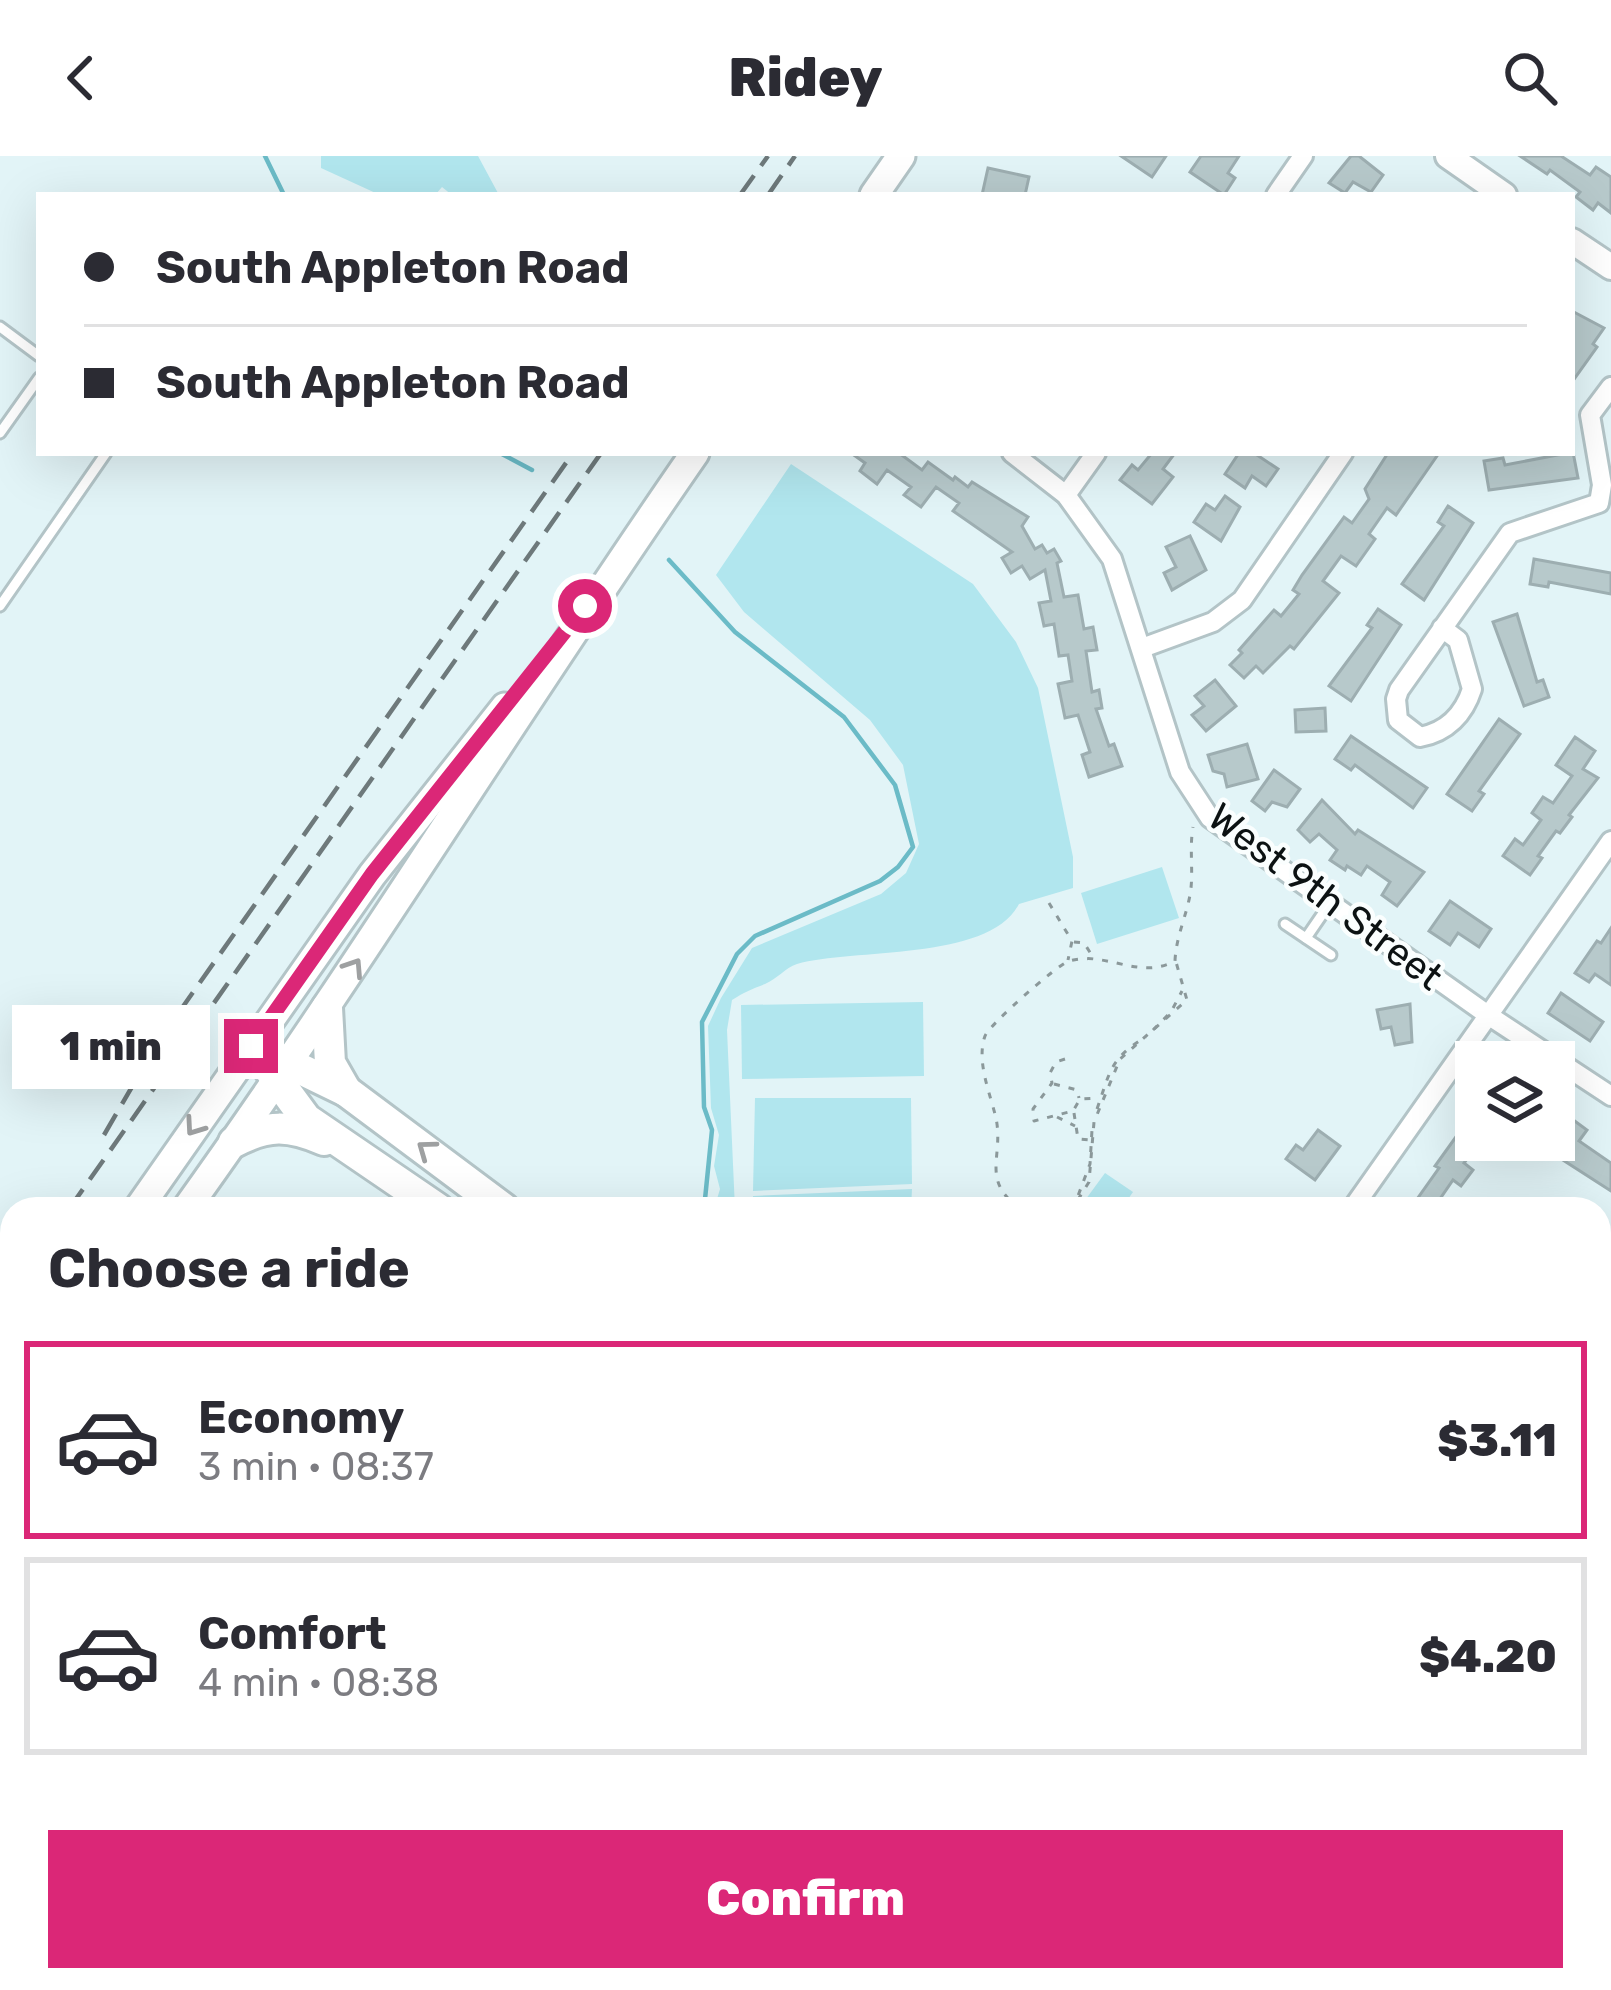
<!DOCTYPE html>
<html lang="en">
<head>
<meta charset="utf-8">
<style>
	:root { --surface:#fff; --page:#f7f7f7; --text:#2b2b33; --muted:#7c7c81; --line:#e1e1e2; --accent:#db2777 }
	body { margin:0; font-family:Rubik,sans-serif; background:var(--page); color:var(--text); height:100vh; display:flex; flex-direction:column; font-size:45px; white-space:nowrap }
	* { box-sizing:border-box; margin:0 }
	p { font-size:39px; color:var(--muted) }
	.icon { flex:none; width:66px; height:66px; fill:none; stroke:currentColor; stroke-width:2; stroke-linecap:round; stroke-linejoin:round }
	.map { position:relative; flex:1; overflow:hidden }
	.side { position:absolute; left:0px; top:1041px; width:1611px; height:795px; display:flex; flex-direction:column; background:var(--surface); border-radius:36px 36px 0 0; box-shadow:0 12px 48px #0002 }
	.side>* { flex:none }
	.banner { position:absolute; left:36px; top:36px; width:1539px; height:264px; border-radius:0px; box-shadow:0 12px 48px #0002; display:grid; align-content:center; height:264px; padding:0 48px; background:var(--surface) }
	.controls { position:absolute; left:1455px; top:885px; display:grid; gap:24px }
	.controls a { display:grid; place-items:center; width:120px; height:120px; border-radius:0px; background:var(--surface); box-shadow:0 12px 48px #0002; font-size:60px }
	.end { position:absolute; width:54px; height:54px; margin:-27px; border:15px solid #db2777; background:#fff; box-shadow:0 0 0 6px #fff }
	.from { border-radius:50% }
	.bubble { position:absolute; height:84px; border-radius:0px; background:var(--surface); box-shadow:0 12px 48px #0002; font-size:39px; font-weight:800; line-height:84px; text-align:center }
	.banner b { display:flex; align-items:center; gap:42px; height:114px; font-size:45px }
	.banner b+b { border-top:3px solid var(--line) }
	.banner i { width:30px; height:30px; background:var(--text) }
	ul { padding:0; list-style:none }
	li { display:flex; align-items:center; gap:36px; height:198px; margin:0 24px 18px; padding:0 24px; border:6px solid var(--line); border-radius:0px }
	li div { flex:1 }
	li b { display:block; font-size:45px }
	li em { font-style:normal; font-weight:800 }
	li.selected { border-color:var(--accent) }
	li>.icon { width:108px; height:108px; stroke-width:1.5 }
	h2 { padding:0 48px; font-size:54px; line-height:144px }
	.cta { display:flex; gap:24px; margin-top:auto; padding:24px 48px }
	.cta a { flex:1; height:138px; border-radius:0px; background:var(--accent); color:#fff; font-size:48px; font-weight:800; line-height:138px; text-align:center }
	header { display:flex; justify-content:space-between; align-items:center; height:156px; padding:0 48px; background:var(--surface); font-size:54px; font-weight:800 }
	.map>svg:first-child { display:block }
	.green { fill:#b1e6ee }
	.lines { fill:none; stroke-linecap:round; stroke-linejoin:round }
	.stream { stroke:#6bbbc7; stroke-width:4.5 }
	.building { fill:#b7c9cb; stroke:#9daeb1; stroke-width:3 }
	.service-casing { stroke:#b3c4c7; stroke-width:15 }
	.minor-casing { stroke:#b3c4c7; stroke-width:24 }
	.tertiary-casing { stroke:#b3c4c7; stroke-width:30 }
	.secondary-casing { stroke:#b3c4c7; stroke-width:33 }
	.primary-casing { stroke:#b3c4c7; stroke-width:36 }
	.path { stroke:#8b989a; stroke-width:3; stroke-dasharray:6 9; stroke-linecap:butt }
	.service { stroke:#fff; stroke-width:9 }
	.minor { stroke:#fff; stroke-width:18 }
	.tertiary { stroke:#fff; stroke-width:24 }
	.secondary { stroke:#fff; stroke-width:27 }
	.primary { stroke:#fff; stroke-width:30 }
	.rail { stroke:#6e797b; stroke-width:4.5; stroke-dasharray:24 12; stroke-linecap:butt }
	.primary-bridge-casing { stroke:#b3c4c7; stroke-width:36; stroke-linecap:butt }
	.primary-bridge { stroke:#fff; stroke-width:30 }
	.oneway { stroke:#9ea0a1 }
	.route { stroke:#db2777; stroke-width:15 }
	.labels { text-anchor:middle; stroke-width:9; stroke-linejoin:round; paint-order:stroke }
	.street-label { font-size:39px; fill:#0c1213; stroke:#fafefe }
</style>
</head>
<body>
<header><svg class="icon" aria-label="back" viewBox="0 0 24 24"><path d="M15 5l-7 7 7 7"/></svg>Ridey<svg class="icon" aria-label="search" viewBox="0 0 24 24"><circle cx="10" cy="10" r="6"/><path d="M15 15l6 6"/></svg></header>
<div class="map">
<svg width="1611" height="1834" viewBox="0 0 1611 1834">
	<rect width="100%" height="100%" fill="#e2f4f7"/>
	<g class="green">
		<polygon points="321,0 478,0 499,39 452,39 442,31 435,39 380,39 321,12"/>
		<path d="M791,308L973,428L1016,486L1038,532L1073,701V732L1019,748C989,806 853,792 797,808C785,812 777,823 765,828C752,833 744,836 732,844L727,874L735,1053H714L720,1033L714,1010L719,979L711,952L708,870L721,842L752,792L881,738L906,717L919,688L903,609L870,564L744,456L716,419Z"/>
		<polygon points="1162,711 1179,762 1097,788 1081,737"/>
		<polygon points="923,846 924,920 742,923 741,849"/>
		<polygon points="755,942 911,942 912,1028 753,1035"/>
		<polygon points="1105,1017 1133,1036 1121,1053 1091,1053 1083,1047"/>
		<polygon points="912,1033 911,1053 753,1053 753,1040"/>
	</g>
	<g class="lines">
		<g class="stream">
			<polyline points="265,0 284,39"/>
			<polyline points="500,297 532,314"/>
			<polyline points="669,404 735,476 844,561 895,629 913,691 898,711 880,725 755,780 737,798 702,866 704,951 712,974 704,1053"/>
		</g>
	</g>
	<g class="building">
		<polygon points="1121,0 1166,0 1152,21"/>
		<polygon points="1201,0 1239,0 1228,17 1235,22 1224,39 1190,16"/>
		<polygon points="1351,0 1359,0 1383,19 1371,36 1353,26 1345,37 1329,27"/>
		<polygon points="1520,0 1561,0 1590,19 1596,11 1611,21 1611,57 1598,47 1593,54 1576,41 1580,36 1550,14 1547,18"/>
		<polygon points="988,12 1029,21 1025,39 982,39"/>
		<polygon points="1572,155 1604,172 1593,188 1597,191 1572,226"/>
		<polygon points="1573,296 1578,322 1489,334 1484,305 1503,302 1505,309"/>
		<polygon points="851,297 899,297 922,314 928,306 953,324 955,321 968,331 972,326 1028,361 1022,370 1035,393 1042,389 1047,397 1054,393 1061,405 1057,407 1064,441 1078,439 1084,473 1093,471 1097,494 1086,495 1092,536 1099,534 1102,552 1096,553 1109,590 1114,588 1122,610 1089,621 1082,599 1090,596 1078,559 1065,562 1058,528 1072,525 1068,499 1059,500 1054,468 1044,470 1039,447 1051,445 1045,414 1030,423 1022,410 1011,417 1002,402 1012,396 953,355 959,347 936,331 921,351 904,339 911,331 887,314 877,328 860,315 865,307"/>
		<polygon points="1152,297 1175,297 1163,313 1173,321 1152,348 1120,324 1132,309 1138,314"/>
		<polygon points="1239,297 1254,297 1278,313 1266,330 1252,320 1245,332 1225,318"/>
		<polygon points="1388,297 1439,297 1396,359 1387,352 1369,378 1375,383 1356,410 1341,400 1323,425 1339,437 1294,493 1290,490 1263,517 1256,510 1244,522 1230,509 1242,497 1239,494 1274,454 1281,460 1299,438 1293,434 1302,419 1344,361 1352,367 1369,343 1365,333"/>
		<polygon points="1225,340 1240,351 1221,385 1194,366 1206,348 1215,354"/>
		<polygon points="1448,350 1473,367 1424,444 1402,428 1444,370 1438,366"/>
		<polygon points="1190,380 1206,414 1172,434 1164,417 1176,411 1166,391"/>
		<polygon points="1534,403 1611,417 1611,438 1549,426 1548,431 1530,428"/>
		<polygon points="1378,453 1401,469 1351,545 1329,530 1372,472 1367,469"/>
		<polygon points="1517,458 1537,526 1543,524 1549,541 1524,550 1493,466"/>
		<polygon points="1215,524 1236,550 1206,575 1192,559 1204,550 1195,540"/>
		<polygon points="1325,552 1326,575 1296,576 1295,554"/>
		<polygon points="1499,563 1520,578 1479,635 1484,638 1472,655 1447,638"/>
		<polygon points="1351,580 1427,632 1413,652 1355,609 1351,614 1335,603"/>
		<polygon points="1575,581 1595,595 1583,613 1598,622 1569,659 1572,661 1560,677 1556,675 1538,700 1542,702 1530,719 1503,700 1515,683 1523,689 1541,664 1532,657 1543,641 1553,647 1572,620 1556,609"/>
		<polygon points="1247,588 1258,623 1227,631 1224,618 1213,615 1208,599"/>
		<polygon points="1274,614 1300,633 1287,651 1272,646 1265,655 1252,645"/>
		<polygon points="1322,644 1355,678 1358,674 1424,716 1397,750 1382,739 1390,726 1367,710 1361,719 1347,710 1345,714 1330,704 1337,694 1319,678 1310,686 1298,674"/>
		<polygon points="1450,745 1491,773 1479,791 1458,777 1450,789 1429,775"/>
		<polygon points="1611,772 1611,829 1595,818 1589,826 1575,817 1597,785 1601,787"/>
		<polygon points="1561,837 1603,866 1590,885 1548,857"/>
		<polygon points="1410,848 1412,886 1395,889 1391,871 1381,873 1377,854"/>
		<polygon points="1476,953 1476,991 1464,1007 1473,1014 1461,1030 1453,1024 1433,1053 1410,1053 1439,1012 1435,1010"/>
		<polygon points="1572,963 1587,974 1579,985 1611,1007 1611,1035 1549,995"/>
		<polygon points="1318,974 1340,990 1315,1024 1286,1003 1296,989 1303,994"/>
	</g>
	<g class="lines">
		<defs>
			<g id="service">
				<polyline points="0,171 39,200"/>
				<polyline points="0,277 39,222"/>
				<polyline points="0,450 106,297"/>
				<polyline points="1285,768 1331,799"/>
				<polyline points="1306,782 1330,747"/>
			</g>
			<g id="minor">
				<polyline points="1276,39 1303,0"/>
				<polyline points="1012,297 1066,339 1112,403 1180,616 1210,662 1488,859 1611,940"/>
				<polyline points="1066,339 1096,297"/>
				<path d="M1442,472L1458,484L1472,533C1464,558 1447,576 1420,581L1398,564L1396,543L1399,534L1510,377L1599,347L1602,329L1590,259L1611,231"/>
				<polyline points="1142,492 1213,466 1242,444 1343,297"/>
				<polyline points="1352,1053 1611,685"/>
				<polyline points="1599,1261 1611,1269"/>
				<polyline points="1599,1484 1611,1467"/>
				<polyline points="1151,1824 1165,1834"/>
				<polyline points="1354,1834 1361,1824"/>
			</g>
			<g id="tertiary">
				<polyline points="1448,0 1504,39"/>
				<polyline points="1572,85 1611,111"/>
			</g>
			<g id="secondary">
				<polyline points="874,39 901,0"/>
				<polyline points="138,1053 372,719 505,551"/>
				<path d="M186,1053C363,806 522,546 695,297"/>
			</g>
			<g id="primary">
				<polyline points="327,852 330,907 346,935"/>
				<polyline points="251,889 346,935 504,1053"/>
				<polyline points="259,899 306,963 438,1053"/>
				<path d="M234,986C268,968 289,969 324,984"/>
				<polyline points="0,1793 12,1801"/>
				<polyline points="48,1824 63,1834"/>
				<polyline points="766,1824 781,1834"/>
				<polyline points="859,1824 874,1834"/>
				<polyline points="380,1834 387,1824"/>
			</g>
		</defs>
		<use href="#service" class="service-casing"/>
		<use href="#minor" class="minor-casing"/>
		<use href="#tertiary" class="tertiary-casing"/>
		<use href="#secondary" class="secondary-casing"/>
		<use href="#primary" class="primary-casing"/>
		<g class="path">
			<polyline points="1049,747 1072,785 1068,804"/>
			<polyline points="1074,786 1084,787 1093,801"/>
			<polyline points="1153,874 1171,856 1182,835"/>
			<polyline points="1065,903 1056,906 1050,917 1052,927 1033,953 1034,965 1073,955 1080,943 1099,942"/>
			<polyline points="1054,928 1077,934 1079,942"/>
			<path d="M1097,953C1110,916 1110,902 1146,881"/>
			<polyline points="1074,957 1078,983 1090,984"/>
			<polyline points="1057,961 1075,970"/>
			<path d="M1020,1053C980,1023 1004,1002 996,962C990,937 976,905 985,880C990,868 1054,812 1067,806C1073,803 1088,802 1094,803C1123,806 1147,820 1175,805C1176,781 1186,761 1190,739C1194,717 1189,694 1193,671"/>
			<polyline points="1067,1053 1074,1050 1089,1026 1094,966 1120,903 1187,844 1176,806"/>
			<polyline points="1073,1053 1090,1008 1092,974"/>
		</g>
		<use href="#service" class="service"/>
		<use href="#minor" class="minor"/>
		<use href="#tertiary" class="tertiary"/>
		<use href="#secondary" class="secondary"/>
		<use href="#primary" class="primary"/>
		<g class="rail">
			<polyline points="740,39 768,0"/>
			<polyline points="768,39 795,0"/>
			<polyline points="104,979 158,886 573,297"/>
			<polyline points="69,1053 601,297"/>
			<polyline points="0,1143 12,1120"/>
		</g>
		<defs>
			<g id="primary-bridge">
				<polyline points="0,1237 12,1245"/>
				<polyline points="0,1303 12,1311"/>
			</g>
		</defs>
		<use href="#primary-bridge" class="primary-bridge-casing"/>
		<use href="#primary-bridge" class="primary-bridge"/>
	</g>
	<defs><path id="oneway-chevron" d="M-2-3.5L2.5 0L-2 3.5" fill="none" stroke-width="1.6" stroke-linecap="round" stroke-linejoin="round" transform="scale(3)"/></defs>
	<g class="oneway">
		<use href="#oneway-chevron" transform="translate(354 811) rotate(-57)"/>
		<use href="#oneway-chevron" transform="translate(194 971) rotate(125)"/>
		<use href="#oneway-chevron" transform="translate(426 993) rotate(-144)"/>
	</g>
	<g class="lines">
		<polyline class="route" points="251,890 372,718 585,450"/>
	</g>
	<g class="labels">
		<g class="street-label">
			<text transform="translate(1326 740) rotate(37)" y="14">West 9th Street</text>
		</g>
	</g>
</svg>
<div class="controls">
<a><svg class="icon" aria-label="layers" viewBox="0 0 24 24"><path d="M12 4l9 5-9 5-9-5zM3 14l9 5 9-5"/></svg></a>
</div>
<i class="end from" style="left:585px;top:450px"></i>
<i class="end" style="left:251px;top:890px"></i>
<div class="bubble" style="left:12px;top:849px;width:198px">1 min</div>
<div class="banner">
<b><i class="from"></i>South Appleton Road</b>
<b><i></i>South Appleton Road</b>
</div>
<section class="side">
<h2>Choose a ride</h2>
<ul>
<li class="selected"><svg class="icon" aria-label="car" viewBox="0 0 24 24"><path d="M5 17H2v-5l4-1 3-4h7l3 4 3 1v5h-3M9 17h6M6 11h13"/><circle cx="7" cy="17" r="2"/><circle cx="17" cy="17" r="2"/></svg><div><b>Economy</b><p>3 min · 08:37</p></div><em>$3.11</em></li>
<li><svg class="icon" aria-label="car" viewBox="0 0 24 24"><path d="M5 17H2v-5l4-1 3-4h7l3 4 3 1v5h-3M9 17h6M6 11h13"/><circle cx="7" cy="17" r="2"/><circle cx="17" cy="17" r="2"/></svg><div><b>Comfort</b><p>4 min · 08:38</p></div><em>$4.20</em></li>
</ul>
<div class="cta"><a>Confirm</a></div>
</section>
</div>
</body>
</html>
